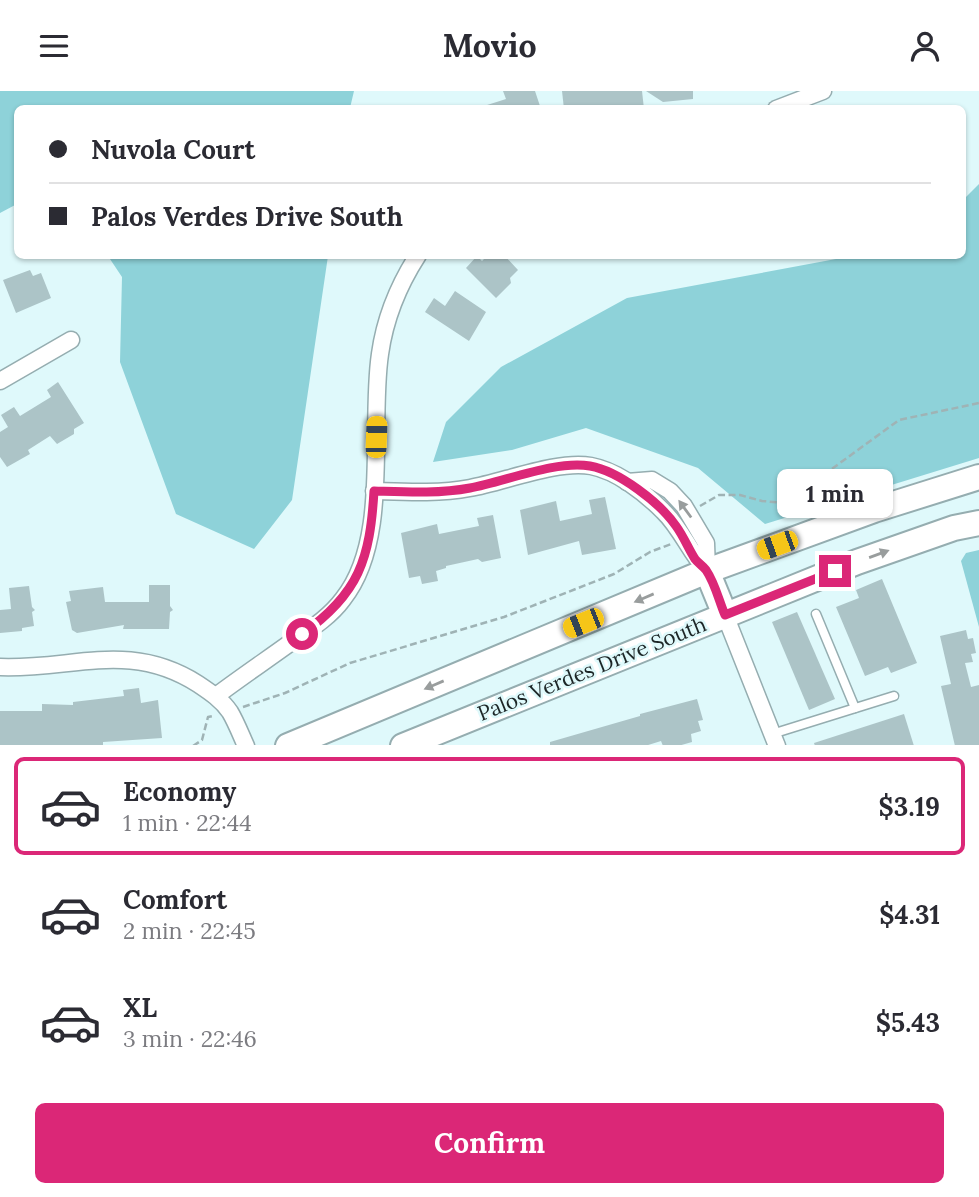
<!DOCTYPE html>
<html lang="en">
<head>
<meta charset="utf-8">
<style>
	:root { --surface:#fff; --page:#f7f7f7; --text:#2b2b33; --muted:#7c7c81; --line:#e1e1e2; --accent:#db2777 }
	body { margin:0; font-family:Lora,serif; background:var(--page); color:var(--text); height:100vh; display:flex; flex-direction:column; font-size:26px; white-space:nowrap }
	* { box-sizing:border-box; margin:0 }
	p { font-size:23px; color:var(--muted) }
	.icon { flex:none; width:38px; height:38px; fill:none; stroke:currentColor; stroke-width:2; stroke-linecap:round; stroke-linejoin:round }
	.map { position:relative; height:654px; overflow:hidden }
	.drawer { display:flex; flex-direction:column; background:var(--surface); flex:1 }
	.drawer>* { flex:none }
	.hud { position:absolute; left:14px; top:14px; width:952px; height:154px; border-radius:10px; box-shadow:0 2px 5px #0004; display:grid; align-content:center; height:154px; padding:0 35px; background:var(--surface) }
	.end { position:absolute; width:32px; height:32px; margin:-16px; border:9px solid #db2777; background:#fff; box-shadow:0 0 0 4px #fff }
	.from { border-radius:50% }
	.bubble { position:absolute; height:49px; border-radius:10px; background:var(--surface); box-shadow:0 2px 5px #0004; font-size:23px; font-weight:700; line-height:49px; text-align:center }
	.car { position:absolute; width:21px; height:42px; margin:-21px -10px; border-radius:9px; box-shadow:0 0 5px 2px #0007; background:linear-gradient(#f5c518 24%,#345 0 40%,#f5c518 0 76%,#345 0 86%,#f5c518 0) }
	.hud b { display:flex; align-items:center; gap:24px; height:66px; font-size:26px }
	.hud b+b { border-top:2px solid var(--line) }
	.hud i { width:18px; height:18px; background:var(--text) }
	ul { padding:12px 0 0; list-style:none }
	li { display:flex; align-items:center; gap:21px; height:98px; margin:0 14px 10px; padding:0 21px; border:4px solid transparent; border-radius:10px }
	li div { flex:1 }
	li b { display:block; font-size:26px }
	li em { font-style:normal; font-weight:700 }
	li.active { border-color:var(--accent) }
	li>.icon { width:63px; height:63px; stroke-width:1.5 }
	.action { display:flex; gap:14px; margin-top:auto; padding:14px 35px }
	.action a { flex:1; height:80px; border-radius:10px; background:var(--accent); color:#fff; font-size:28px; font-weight:700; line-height:80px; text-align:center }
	header { display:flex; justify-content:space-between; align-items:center; height:91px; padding:0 35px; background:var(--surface); font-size:32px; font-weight:700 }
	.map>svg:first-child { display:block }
	.green { fill:#8ed2d9 }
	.building { fill:#acc4c7 }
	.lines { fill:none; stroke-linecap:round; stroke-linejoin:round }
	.service-casing { stroke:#95adb0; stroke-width:11 }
	.minor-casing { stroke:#95adb0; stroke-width:19 }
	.primary-casing { stroke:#95adb0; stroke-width:28 }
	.path { stroke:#9fb3b5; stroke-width:2.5; stroke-dasharray:7 3.5; stroke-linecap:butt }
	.service { stroke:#fff; stroke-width:8 }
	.minor { stroke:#fff; stroke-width:16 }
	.primary { stroke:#fff; stroke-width:24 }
	.oneway { fill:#999d9d }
	.route { stroke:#db2777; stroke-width:9 }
	.labels { text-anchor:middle; stroke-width:5; stroke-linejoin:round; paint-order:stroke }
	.street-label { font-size:21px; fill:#1c2526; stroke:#dff9fb }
</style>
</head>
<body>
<header><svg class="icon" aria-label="menu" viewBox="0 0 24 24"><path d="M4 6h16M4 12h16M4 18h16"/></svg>Movio<svg class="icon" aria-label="person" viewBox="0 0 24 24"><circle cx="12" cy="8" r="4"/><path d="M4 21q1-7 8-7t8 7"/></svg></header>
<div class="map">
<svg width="979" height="655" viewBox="0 0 979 655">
	<rect width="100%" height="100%" fill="#dff9fb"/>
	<g class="green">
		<polygon points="0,0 354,0 350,17 18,18 17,113 0,122"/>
		<polygon points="979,93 979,367 765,433 698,377 586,337 512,359 433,371 446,331 501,276 627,207 852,165 962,164 963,109"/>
		<polygon points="108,165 328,165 292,409 254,458 176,423 120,271 122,186"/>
		<polygon points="979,459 979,536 961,470 966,462"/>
	</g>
	<g class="building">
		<polygon points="503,0 535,0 541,18 484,18 484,15 506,8"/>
		<polygon points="562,0 642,0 644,18 564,18"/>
		<polygon points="646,0 693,0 693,8 663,11"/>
		<polygon points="488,164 504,164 518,179 510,187 511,192 496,207 466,177 477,165 482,170"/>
		<polygon points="30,179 33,185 41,182 51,207 16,222 3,189"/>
		<polygon points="455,200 486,221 469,250 425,221 434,207 445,215"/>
		<polygon points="58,291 84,332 74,338 74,343 57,353 50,345 28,359 30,363 7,376 0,366 0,341 8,336 1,324 14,316 20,325 51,306 47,299"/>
		<polygon points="605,406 616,458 582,464 579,450 528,464 520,419 556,410 560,430 592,423 589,409"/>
		<polygon points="493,424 501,467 482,471 478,468 446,475 446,477 436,480 438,490 422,493 420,485 409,487 401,442 437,433 439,443 479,435 477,427"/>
		<polygon points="882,488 917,572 891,582 888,576 865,585 836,516 859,507 856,499"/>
		<polygon points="149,494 170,494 170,515 173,519 170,521 169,538 123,538 124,534 77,542 72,539 66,511 71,510 69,500 103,496 105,511 149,511"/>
		<polygon points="29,495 32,516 35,519 32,521 34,535 22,537 22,540 0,542 0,519 11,518 9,497"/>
		<polygon points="797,521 835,608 809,619 772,531"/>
		<polygon points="966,539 968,548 973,547 976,562 971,563 973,571 965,572 971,596 979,594 979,655 955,655 941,595 951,593 940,545"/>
		<polygon points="139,597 141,612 158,609 162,647 103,651 103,655 0,655 0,620 42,620 42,613 73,614 73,611 124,605 123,599"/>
		<polygon points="697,608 703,629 698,630 701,640 691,643 692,651 678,655 663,655 661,650 645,655 550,655 550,651 640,625 640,623"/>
		<polygon points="904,623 914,655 815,655 814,652"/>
	</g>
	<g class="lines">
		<defs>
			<g id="service">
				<polyline points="816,523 855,617"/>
				<polyline points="772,643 894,605"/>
			</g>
			<g id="minor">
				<polyline points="776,18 823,0"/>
				<polyline points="0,290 71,249"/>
				<polyline points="627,391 652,389 670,400 684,415 706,452 707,480"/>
				<path d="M374,400C405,401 438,403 470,397C504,391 557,369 591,375C617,380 644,401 663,420C681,437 690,462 707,480"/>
				<polyline points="725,524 777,655"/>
				<path d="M0,576C73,579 129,549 198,593C210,601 222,609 230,621C236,631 241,644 246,655"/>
				<path d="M216,605C240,587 265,570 290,552C309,539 329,527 343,508C391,448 369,336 380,263C385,227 398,195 418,164"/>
			</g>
			<g id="primary">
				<polyline points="707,480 725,524"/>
				<polyline points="288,655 707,480 874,419 979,386"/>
				<polyline points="403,655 857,471 954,437 979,432"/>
			</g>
		</defs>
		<use href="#service" class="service-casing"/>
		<use href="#minor" class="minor-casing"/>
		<use href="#primary" class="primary-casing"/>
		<g class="path">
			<polyline points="700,415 719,404 740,404 762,410 785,412 899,329 979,312"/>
			<polyline points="243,616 285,602 350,572 504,526 614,483 650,461 671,453"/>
			<polyline points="193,655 202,649 208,626 213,625"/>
		</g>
		<use href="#service" class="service"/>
		<use href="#minor" class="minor"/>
		<use href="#primary" class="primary"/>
	</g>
	<defs><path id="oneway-solid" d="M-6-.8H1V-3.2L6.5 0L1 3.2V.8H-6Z" transform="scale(1.75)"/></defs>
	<g class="oneway">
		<use href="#oneway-solid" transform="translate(685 418) rotate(-126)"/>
		<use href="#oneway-solid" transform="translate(879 463) rotate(-20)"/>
		<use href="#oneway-solid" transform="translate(644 507) rotate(157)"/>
		<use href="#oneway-solid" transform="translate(434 594) rotate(157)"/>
	</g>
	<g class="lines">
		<path class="route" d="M302,543C359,503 370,468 374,400C405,401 438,403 470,397C504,391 555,369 590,375C619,380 660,412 676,435C684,446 688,457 695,468C698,472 703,475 706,479C715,492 719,510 725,524L835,480"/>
	</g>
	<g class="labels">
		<g class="street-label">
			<text transform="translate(592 578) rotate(-22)" y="7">Palos Verdes Drive South</text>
		</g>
	</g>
</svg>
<i class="end from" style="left:302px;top:543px"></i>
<i class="end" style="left:835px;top:480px"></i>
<div class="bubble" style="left:777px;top:378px;width:116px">1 min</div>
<i class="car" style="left:376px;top:346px;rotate:2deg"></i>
<i class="car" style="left:777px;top:454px;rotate:250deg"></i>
<i class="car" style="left:583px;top:532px;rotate:248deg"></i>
<div class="hud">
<b><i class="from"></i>Nuvola Court</b>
<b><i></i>Palos Verdes Drive South</b>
</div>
</div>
<section class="drawer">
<ul>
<li class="active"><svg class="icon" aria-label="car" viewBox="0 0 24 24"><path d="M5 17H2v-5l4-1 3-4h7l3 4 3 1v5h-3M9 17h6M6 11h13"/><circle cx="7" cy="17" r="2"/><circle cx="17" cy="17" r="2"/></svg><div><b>Economy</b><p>1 min · 22:44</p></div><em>$3.19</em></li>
<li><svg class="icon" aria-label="car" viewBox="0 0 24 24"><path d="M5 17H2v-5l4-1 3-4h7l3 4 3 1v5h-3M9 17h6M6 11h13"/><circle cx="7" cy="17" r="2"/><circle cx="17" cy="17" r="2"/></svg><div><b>Comfort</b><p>2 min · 22:45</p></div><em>$4.31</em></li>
<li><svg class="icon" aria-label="car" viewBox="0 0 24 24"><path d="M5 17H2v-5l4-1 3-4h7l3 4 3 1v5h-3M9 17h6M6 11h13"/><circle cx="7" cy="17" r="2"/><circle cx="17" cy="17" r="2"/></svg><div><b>XL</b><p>3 min · 22:46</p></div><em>$5.43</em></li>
</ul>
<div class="action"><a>Confirm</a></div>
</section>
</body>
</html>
